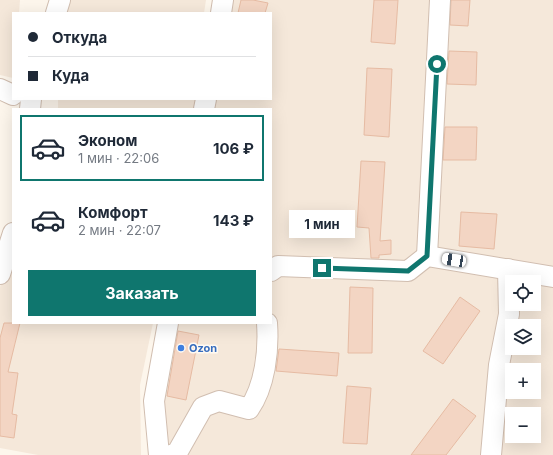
<!DOCTYPE html>
<html lang="ru">
<head>
<meta charset="utf-8">
<style>
	:root { --surface:#fff; --page:#f2f2f3; --text:#1f2937; --muted:#747a83; --line:#e0e1e3; --accent:#0f766e }
	body { margin:0; font-family:Inter,sans-serif; background:var(--page); color:var(--text); height:100vh; display:flex; flex-direction:column; font-size:15px; white-space:nowrap }
	* { box-sizing:border-box; margin:0 }
	p { font-size:13px; color:var(--muted) }
	.icon { flex:none; width:22px; height:22px; fill:none; stroke:currentColor; stroke-width:2; stroke-linecap:round; stroke-linejoin:round }
	.map { position:relative; flex:1; overflow:hidden }
	.drawer { position:absolute; left:12px; top:108px; width:260px; height:216px; display:flex; flex-direction:column; background:var(--surface); border-radius:0px; box-shadow:0 4px 16px #0002 }
	.drawer>* { flex:none }
	.banner { position:absolute; left:12px; top:12px; width:260px; height:88px; border-radius:0px; box-shadow:0 4px 16px #0002; display:grid; align-content:center; height:88px; padding:0 16px; background:var(--surface) }
	.fabs { position:absolute; left:505px; top:275px; display:grid; gap:8px }
	.fabs a { display:grid; place-items:center; width:36px; height:36px; border-radius:0px; background:var(--surface); box-shadow:0 4px 16px #0002; font-size:20px }
	.end { position:absolute; width:18px; height:18px; margin:-9px; border:5px solid #0f766e; background:#fff; box-shadow:0 0 0 2px #fff }
	.from { border-radius:50% }
	.bubble { position:absolute; height:28px; border-radius:0px; background:var(--surface); box-shadow:0 4px 16px #0002; font-size:13px; font-weight:700; line-height:28px; text-align:center }
	.car { position:absolute; width:12px; height:24px; margin:-12px -6px; border-radius:5px; box-shadow:0 0 3px 1px #0007; background:linear-gradient(#fff 24%,#345 0 40%,#fff 0 76%,#345 0 86%,#fff 0) }
	.banner b { display:flex; align-items:center; gap:14px; height:38px; font-size:15px }
	.banner b+b { border-top:1px solid var(--line) }
	.banner i { width:10px; height:10px; background:var(--text) }
	ul { padding:7px 0 0; list-style:none }
	li { display:flex; align-items:center; gap:12px; height:66px; margin:0 8px 6px; padding:0 8px; border:2px solid transparent; border-radius:0px }
	li div { flex:1 }
	li b { display:block; font-size:15px }
	li em { font-style:normal; font-weight:700 }
	li.on { border-color:var(--accent) }
	li>.icon { width:36px; height:36px; stroke-width:1.5 }
	.button { display:flex; gap:8px; margin-top:auto; padding:8px 16px }
	.button a { flex:1; height:46px; border-radius:0px; background:var(--accent); color:#fff; font-size:16px; font-weight:700; line-height:46px; text-align:center }
	.map>svg:first-child { display:block }
	.residential { fill:#f5e8da; fill-rule:evenodd }
	.building { fill:#f3d5c3; stroke:#e6bba3 }
	.lines { fill:none; stroke-linecap:round; stroke-linejoin:round }
	.minor-casing { stroke:#d1beb0; stroke-width:22 }
	.minor { stroke:#fff; stroke-width:20 }
	.route { stroke:#0f766e; stroke-width:5 }
	.shop-dot { fill:#3f7fe0; stroke:#fffaf3; stroke-width:1.5 }
	.labels { text-anchor:middle; stroke-width:3; stroke-linejoin:round; paint-order:stroke }
	.shop-label { font-size:11px; font-weight:bold; fill:#366cbe; stroke:#fffaf3; text-anchor:start }
</style>
</head>
<body>
<div class="map">
<svg width="553" height="455" viewBox="0 0 553 455">
	<rect width="100%" height="100%" fill="#fdf6ec"/>
	<g class="residential">
		<polygon points="0,0 20,0 19,13 13,13 13,78 0,75"/>
		<polygon points="63,0 206,0 204,13 62,13"/>
		<path d="M232,0H553V455H173L158,429L176,323H271V109H213L215,99H271V13H230ZM512,282H534V304H512ZM512,326H534V348H512ZM512,370H534V392H512ZM512,414H534V436H512Z"/>
		<polygon points="58,99 197,99 198,109 58,109"/>
		<polygon points="13,248 13,323 153,323 140,385 141,455 38,455 0,448 0,287"/>
	</g>
	<g class="building">
		<polygon points="241,0 253,0 268,3 265,13 238,13"/>
		<polygon points="374,0 398,0 395,44 371,42"/>
		<polygon points="451,0 470,0 468,26 450,25"/>
		<polygon points="449,51 477,52 476,85 447,84"/>
		<polygon points="367,68 392,69 389,137 364,135"/>
		<polygon points="445,127 477,127 476,160 443,160"/>
		<polygon points="361,161 385,162 380,241 391,240 391,254 379,255 379,258 371,258 369,228 357,227"/>
		<polygon points="461,212 497,214 494,249 459,246"/>
		<polygon points="350,287 373,288 372,353 348,353"/>
		<polygon points="460,297 480,311 443,364 423,351"/>
		<polygon points="4,323 20,323 8,372 18,373 12,414 17,415 14,438 0,436 0,338"/>
		<polygon points="178,331 199,335 186,400 167,396"/>
		<polygon points="279,349 339,353 337,376 276,371"/>
		<polygon points="347,386 371,388 367,444 343,443"/>
		<polygon points="453,399 476,416 446,455 411,455"/>
	</g>
	<g class="lines">
		<defs>
			<g id="minor">
				<polyline points="56,13 60,0"/>
				<polyline points="221,13 223,0"/>
				<polyline points="0,89 13,95"/>
				<polyline points="30,109 31,99"/>
				<polyline points="204,109 206,99"/>
				<polyline points="427,256 440,0"/>
				<polyline points="271,271 278,266 408,271 427,256 553,277"/>
				<polyline points="0,274 13,233"/>
				<polyline points="159,455 154,401 168,323"/>
				<path d="M171,455L177,453L203,407L219,401L249,409C265,386 269,351 267,323"/>
				<polyline points="491,455 499,365 509,314 508,269"/>
			</g>
		</defs>
		<use href="#minor" class="minor-casing"/>
		<use href="#minor" class="minor"/>
	</g>
	<g class="lines">
		<polyline class="route" points="322,268 408,271 427,256 437,64"/>
	</g>
	<circle class="shop-dot" cx="181" cy="348" r="4"/>
	<g class="labels">
		<g class="shop-label">
			<text x="189" y="352">Ozon</text>
		</g>
	</g>
</svg>
<div class="fabs">
<a><svg class="icon" aria-label="locate" viewBox="0 0 24 24"><circle cx="12" cy="12" r="6"/><path d="M12 2v4M12 18v4M2 12h4M18 12h4"/></svg></a>
<a><svg class="icon" aria-label="layers" viewBox="0 0 24 24"><path d="M12 4l9 5-9 5-9-5zM3 14l9 5 9-5"/></svg></a>
<a>+</a>
<a>−</a>
</div>
<i class="end from" style="left:437px;top:64px"></i>
<i class="end" style="left:322px;top:268px"></i>
<div class="bubble" style="left:289px;top:210px;width:66px">1 мин</div>
<i class="car" style="left:454px;top:260px;rotate:279deg"></i>
<div class="banner">
<b><i class="from"></i>Откуда</b>
<b><i></i>Куда</b>
</div>
<section class="drawer">
<ul>
<li class="on"><svg class="icon" aria-label="car" viewBox="0 0 24 24"><path d="M5 17H2v-5l4-1 3-4h7l3 4 3 1v5h-3M9 17h6M6 11h13"/><circle cx="7" cy="17" r="2"/><circle cx="17" cy="17" r="2"/></svg><div><b>Эконом</b><p>1 мин · 22:06</p></div><em>106 ₽</em></li>
<li><svg class="icon" aria-label="car" viewBox="0 0 24 24"><path d="M5 17H2v-5l4-1 3-4h7l3 4 3 1v5h-3M9 17h6M6 11h13"/><circle cx="7" cy="17" r="2"/><circle cx="17" cy="17" r="2"/></svg><div><b>Комфорт</b><p>2 мин · 22:07</p></div><em>143 ₽</em></li>
</ul>
<div class="button"><a>Заказать</a></div>
</section>
</div>
</body>
</html>
